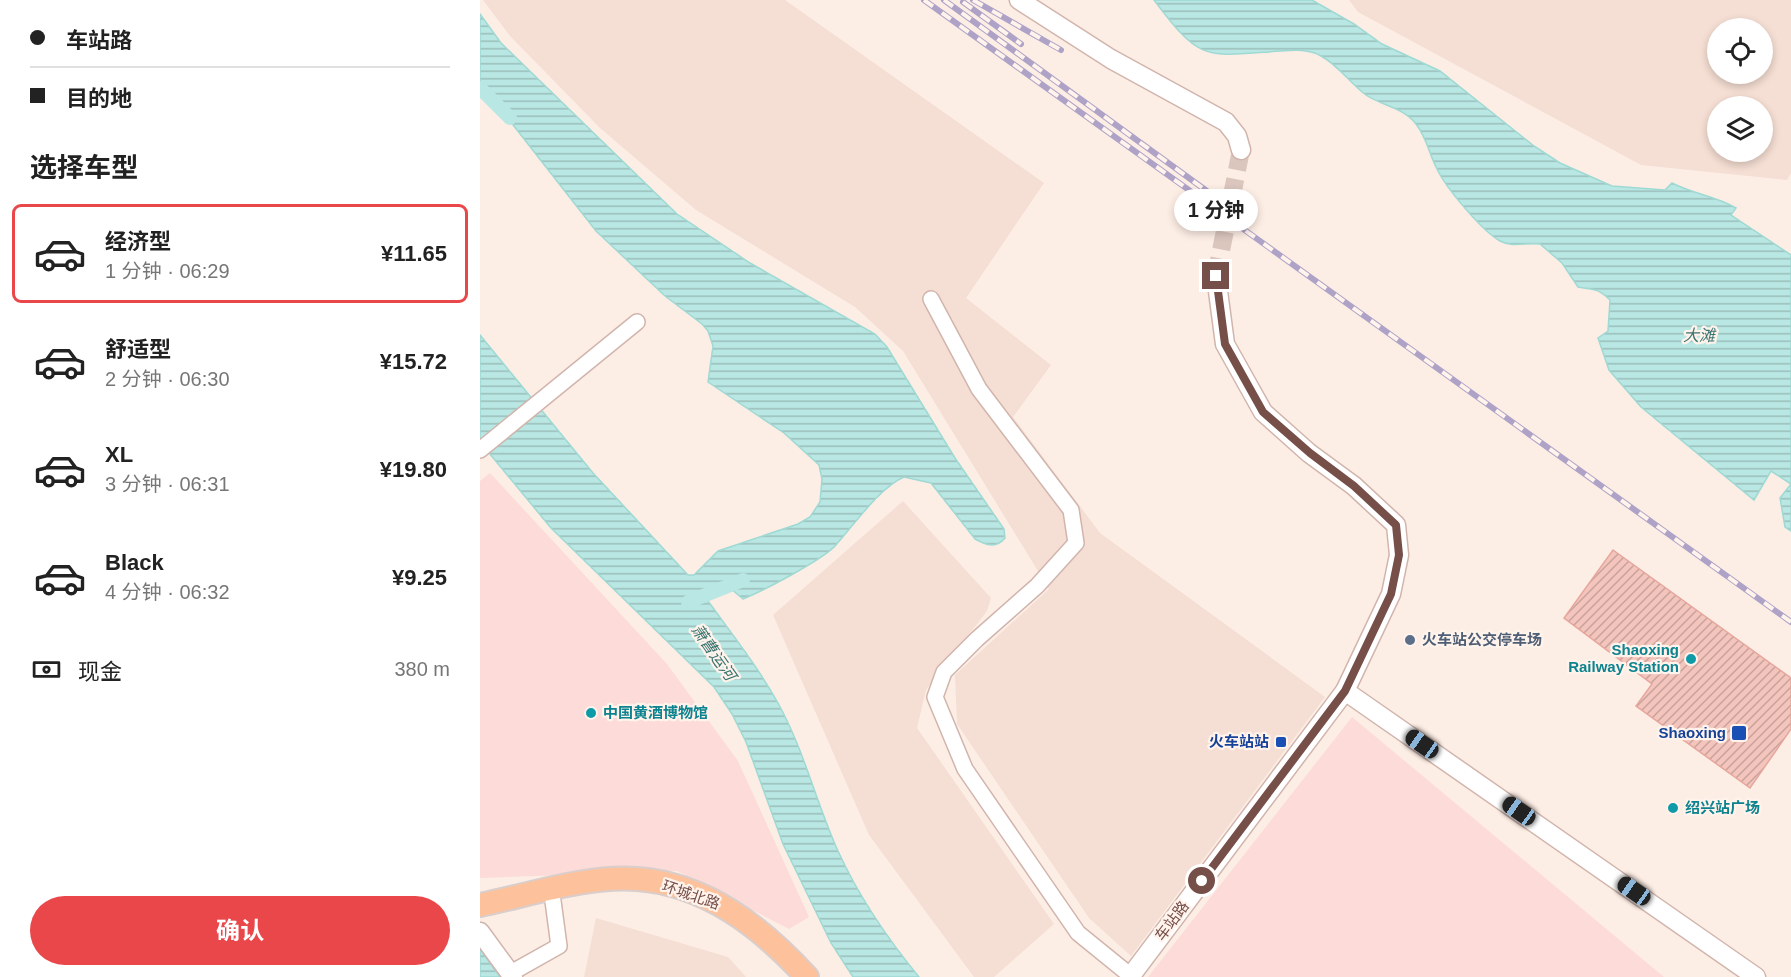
<!DOCTYPE html>
<html lang="zh">
<head>
<meta charset="utf-8">
<style>
	:root { --surface:#fff; --page:#f6f6f6; --text:#222; --muted:#767676; --line:#e0e0e0; --accent:#e9474a }
	body { margin:0; font-family:Helvetica,"Noto Sans SC",sans-serif; background:var(--page); color:var(--text); height:100vh; display:flex; flex-direction:column; font-size:22px; white-space:nowrap }
	* { box-sizing:border-box; margin:0 }
	p { font-size:20px; color:var(--muted) }
	.icon { flex:none; width:33px; height:33px; fill:none; stroke:currentColor; stroke-width:2; stroke-linecap:round; stroke-linejoin:round }
	.map { position:relative; flex:1; overflow:hidden }
	.side { display:flex; flex-direction:column; background:var(--surface); width:480px }
	.side>* { flex:none }
	.top-card { display:grid; align-content:center; height:132px; padding:0 30px; background:var(--surface) }
	.tools { position:absolute; left:1227px; top:18px; display:grid; gap:12px }
	.tools a { display:grid; place-items:center; width:66px; height:66px; border-radius:50%; background:var(--surface); box-shadow:0 3px 9px #0003; font-size:30px }
	.end { position:absolute; width:27px; height:27px; margin:-14px; border:8px solid #764f49; background:#fff; box-shadow:0 0 0 3px #fff }
	.from { border-radius:50% }
	.bubble { position:absolute; height:42px; border-radius:21px; background:var(--surface); box-shadow:0 3px 9px #0003; font-size:20px; font-weight:700; line-height:42px; text-align:center }
	.car { position:absolute; width:18px; height:36px; margin:-18px -9px; border-radius:8px; box-shadow:0 0 4px 2px #0007; background:linear-gradient(#222 24%,#8ab4d8 0 40%,#222 0 76%,#8ab4d8 0 86%,#222 0) }
	.top-card b { display:flex; align-items:center; gap:21px; height:57px; font-size:22px }
	.top-card b+b { border-top:2px solid var(--line) }
	.top-card i { width:15px; height:15px; background:var(--text) }
	ul { padding:0; list-style:none }
	li { display:flex; align-items:center; gap:18px; height:99px; margin:0 12px 9px; padding:0 18px; border:3px solid transparent; border-radius:9px }
	li div { flex:1 }
	li b { display:block; font-size:22px }
	li em { font-style:normal; font-weight:700 }
	li.active { border-color:var(--accent) }
	li>.icon { width:54px; height:54px; stroke-width:1.5 }
	h2 { padding:0 30px; font-size:27px; line-height:72px }
	.pay { display:flex; align-items:center; gap:15px; height:66px; padding:0 30px; font-size:22px }
	.pay p { margin-inline-start:auto }
	.action { display:flex; gap:12px; margin-top:auto; padding:12px 30px }
	.action a { flex:1; height:69px; border-radius:36px; background:var(--accent); color:#fff; font-size:24px; font-weight:700; line-height:69px; text-align:center }
	main { display:flex; flex:1; min-height:0 }
	.map>svg:first-child { display:block }
	.residential { fill:#f5ded3; fill-rule:evenodd }
	.commercial { fill:#fddbd8 }
	.water { fill:url(#water-rules); stroke:#9fd9d4; stroke-width:1.5 }
	.lines { fill:none; stroke-linecap:round; stroke-linejoin:round }
	.canal { stroke:#b9e7e3; stroke-width:14 }
	.building { fill:url(#building-hatch); stroke:#e6a69c; stroke-width:1.5 }
	.tertiary-tunnel { stroke:#dbc6be; stroke-width:18; stroke-dasharray:18 9; stroke-linecap:butt }
	.minor-casing { stroke:#d1b5ad; stroke-width:18 }
	.tertiary-casing { stroke:#d1b5ad; stroke-width:21 }
	.primary-casing { stroke:#d9cecc; stroke-width:26 }
	.minor { stroke:#fff; stroke-width:15 }
	.tertiary { stroke:#fff; stroke-width:18 }
	.primary { stroke:#fdc29c; stroke-width:22 }
	.rail-casing { stroke:#aea3c7; stroke-width:6 }
	.rail { stroke:#fff3ec; stroke-width:4; stroke-dasharray:11; stroke-linecap:butt }
	.route { stroke:#764f49; stroke-width:8 }
	.service-dot { fill:#5c6f8a; stroke:#fff3ec; stroke-width:2 }
	.culture-dot { fill:#0f9aa8; stroke:#fff3ec; stroke-width:2 }
	.transit-dot { fill:#1a4fb4; stroke:#fff3ec; stroke-width:2 }
	.labels { text-anchor:middle; stroke-width:4.5; stroke-linejoin:round; paint-order:stroke }
	.service-label { font-size:15px; font-weight:bold; fill:#4e5e75; stroke:#fff3ec; text-anchor:start }
	.culture-label { font-size:15px; font-weight:bold; fill:#0d838f; stroke:#fff3ec; text-anchor:start }
	.transit-label { font-size:15px; font-weight:bold; fill:#164399; stroke:#fff3ec; text-anchor:end }
	.street-label { font-size:15px; fill:#764f49; stroke:#fff3ec }
	.water-label { font-size:16px; font-style:italic; fill:#3a7571; stroke:#fff3ec }
</style>
</head>
<body>
<main>
<section class="side">
<div class="top-card">
<b><i class="from"></i>车站路</b>
<b><i></i>目的地</b>
</div>
<h2>选择车型</h2>
<ul>
<li class="active"><svg class="icon" aria-label="car" viewBox="0 0 24 24"><path d="M5 17H2v-5l4-1 3-4h7l3 4 3 1v5h-3M9 17h6M6 11h13"/><circle cx="7" cy="17" r="2"/><circle cx="17" cy="17" r="2"/></svg><div><b>经济型</b><p>1 分钟 · 06:29</p></div><em>¥11.65</em></li>
<li><svg class="icon" aria-label="car" viewBox="0 0 24 24"><path d="M5 17H2v-5l4-1 3-4h7l3 4 3 1v5h-3M9 17h6M6 11h13"/><circle cx="7" cy="17" r="2"/><circle cx="17" cy="17" r="2"/></svg><div><b>舒适型</b><p>2 分钟 · 06:30</p></div><em>¥15.72</em></li>
<li><svg class="icon" aria-label="car" viewBox="0 0 24 24"><path d="M5 17H2v-5l4-1 3-4h7l3 4 3 1v5h-3M9 17h6M6 11h13"/><circle cx="7" cy="17" r="2"/><circle cx="17" cy="17" r="2"/></svg><div><b>XL</b><p>3 分钟 · 06:31</p></div><em>¥19.80</em></li>
<li><svg class="icon" aria-label="car" viewBox="0 0 24 24"><path d="M5 17H2v-5l4-1 3-4h7l3 4 3 1v5h-3M9 17h6M6 11h13"/><circle cx="7" cy="17" r="2"/><circle cx="17" cy="17" r="2"/></svg><div><b>Black</b><p>4 分钟 · 06:32</p></div><em>¥9.25</em></li>
</ul>
<div class="pay"><svg class="icon" aria-label="cash" viewBox="0 0 24 24"><path d="M3 7h18v10H3z"/><circle cx="12" cy="12" r="2"/></svg>现金<p>380 m</p></div>
<div class="action"><a>确认</a></div>
</section>
<div class="map">
<svg width="1311" height="977" viewBox="0 0 1311 977">
	<defs>
		<pattern id="water-rules" width="6" height="5" patternUnits="userSpaceOnUse" patternTransform="scale(1.5)"><rect width="6" height="5" fill="#b9e7e3"/><path d="M0 2.5h6" fill="none" stroke="#9bbeba"/></pattern>
		<pattern id="building-hatch" width="6" height="6" patternUnits="userSpaceOnUse" patternTransform="scale(1.5)"><rect width="6" height="6" fill="#f3c5bc"/><path d="M-1 1l2-2M0 6l6-6M5 7l2-2" fill="none" stroke="#c9a29b"/></pattern>
	</defs>
	<rect width="100%" height="100%" fill="#fdeee5"/>
	<g class="residential">
		<polygon points="3,0 305,0 564,183 486,298 571,365 533,417 620,533 845,697 651,956 609,918 477,724 475,675 569,589 423,351 375,307 216,210 120,128 30,36"/>
		<path d="M869,0H1311V173L1307,180L1161,165L878,12ZM1282,28V74H1238V28ZM1282,106V152H1238V106Z"/>
		<polygon points="423,501 511,598 507,611 446,690 437,728 574,924 514,977 494,977 389,835 293,615"/>
		<polygon points="116,918 248,957 266,977 104,977"/>
	</g>
	<g class="commercial">
		<polygon points="10,473 187,664 258,761 329,917 309,929 197,871 0,878 0,481"/>
		<polygon points="872,717 1184,977 668,977"/>
	</g>
	<g class="water">
		<path d="M674,0H832L874,24L902,44L960,71L1054,146L1080,163L1132,186L1185,190L1192,183C1213,194 1236,196 1256,208L1251,215L1311,255V531L1305,527L1300,498L1311,484L1291,471L1274,500L1161,407L1129,370L1118,338L1128,331L1130,300C1117,287 1112,290 1098,287L1082,263L1060,244C1047,242 1033,248 1020,241C1002,231 966,188 957,169C949,154 947,138 936,124C923,107 902,106 886,95C870,83 858,65 841,56C829,49 815,50 801,51C725,56 722,64 674,0Z"/>
		<path d="M0,14L21,43L197,214L270,263L395,334L407,347L475,458L524,529L525,538C516,549 506,545 495,539L451,483L424,477C400,487 374,525 355,546C342,560 283,591 263,599L245,584L223,594C248,629 277,665 298,703C324,750 336,802 358,851C379,897 407,938 439,977H373L351,943L303,844L266,742L252,714L234,687L71,528L0,442V335L113,473L208,575H214L238,551L318,524L330,517L340,502L342,479L339,465L304,433L228,382L233,346L228,331L222,324L185,296L116,231L12,98L0,92Z"/>
		<polygon points="0,949 20,977 0,977"/>
	</g>
	<g class="lines">
		<g class="canal">
			<polyline points="0,88 30,118"/>
			<polyline points="208,602 263,580"/>
		</g>
	</g>
	<polygon class="building" points="1133,550 1311,678 1311,729 1270,788 1156,706 1172,684 1084,618"/>
	<g class="lines">
		<polyline class="tertiary-tunnel" points="736,276 761,150"/>
		<defs>
			<g id="minor">
				<polyline points="451,299 499,389 591,510 596,543 557,586 497,639 464,672 455,697 485,769 598,933 651,976"/>
				<polyline points="0,450 157,322"/>
				<polyline points="31,973 79,946 73,901"/>
			</g>
			<g id="tertiary">
				<polyline points="539,0 631,59 746,122 757,136 761,150"/>
				<polyline points="865,691 1276,977"/>
				<polyline points="0,932 33,977"/>
				<polyline points="650,977 865,691 911,594 919,555 916,525 874,486 829,453 783,412 745,344 736,276"/>
			</g>
			<path id="primary" d="M0,905C49,895 108,875 157,879C227,884 282,928 327,977"/>
		</defs>
		<use href="#minor" class="minor-casing"/>
		<use href="#tertiary" class="tertiary-casing"/>
		<use href="#primary" class="primary-casing"/>
		<use href="#minor" class="minor"/>
		<use href="#tertiary" class="tertiary"/>
		<use href="#primary" class="primary"/>
		<defs>
			<g id="rail">
				<polyline points="444,0 1311,622"/>
				<polyline points="464,0 764,218"/>
				<polyline points="493,0 581,50"/>
				<polyline points="483,2 541,44"/>
			</g>
		</defs>
		<use href="#rail" class="rail-casing"/>
		<use href="#rail" class="rail"/>
	</g>
	<g class="lines">
		<polyline class="route" points="722,881 865,691 911,594 919,555 916,525 874,486 830,453 783,412 745,344 736,276"/>
	</g>
	<circle class="service-dot" cx="930" cy="640" r="6"/>
	<g class="culture-dot">
		<circle cx="1211" cy="659" r="6"/>
		<circle cx="111" cy="713" r="6"/>
		<circle cx="1193" cy="808" r="6"/>
	</g>
	<g class="transit-dot">
		<rect x="1251" y="725" width="16" height="16" rx="3"/>
		<rect x="795" y="736" width="12" height="12" rx="3"/>
	</g>
	<g class="labels">
		<g class="service-label">
			<text x="942" y="645">火车站公交停车场</text>
		</g>
		<g class="culture-label">
			<text x="1199" y="655" text-anchor="end">Shaoxing<tspan x="1199" dy="17">Railway Station</tspan></text>
			<text x="123" y="718">中国黄酒博物馆</text>
			<text x="1205" y="813">绍兴站广场</text>
		</g>
		<g class="transit-label">
			<text x="1246" y="738">Shaoxing</text>
			<text x="789" y="747">火车站站</text>
		</g>
		<g class="street-label">
			<text transform="translate(211 895) rotate(19)" y="5">环城北路</text>
			<text transform="translate(692 921) rotate(-53)" y="5">车站路</text>
		</g>
		<g class="water-label">
			<text x="1219" y="341">大滩</text>
			<text transform="translate(234 652) rotate(55)" y="6">萧曹运河</text>
		</g>
	</g>
</svg>
<div class="tools">
<a><svg class="icon" aria-label="locate" viewBox="0 0 24 24"><circle cx="12" cy="12" r="6"/><path d="M12 2v4M12 18v4M2 12h4M18 12h4"/></svg></a>
<a><svg class="icon" aria-label="layers" viewBox="0 0 24 24"><path d="M12 4l9 5-9 5-9-5zM3 14l9 5 9-5"/></svg></a>
</div>
<i class="end from" style="left:722px;top:881px"></i>
<i class="end" style="left:736px;top:276px"></i>
<div class="bubble" style="left:694px;top:189px;width:84px">1 分钟</div>
<i class="car" style="left:942px;top:744px;rotate:305deg"></i>
<i class="car" style="left:1039px;top:811px;rotate:305deg"></i>
<i class="car" style="left:1154px;top:891px;rotate:305deg"></i>
</div>
</main>
</body>
</html>
